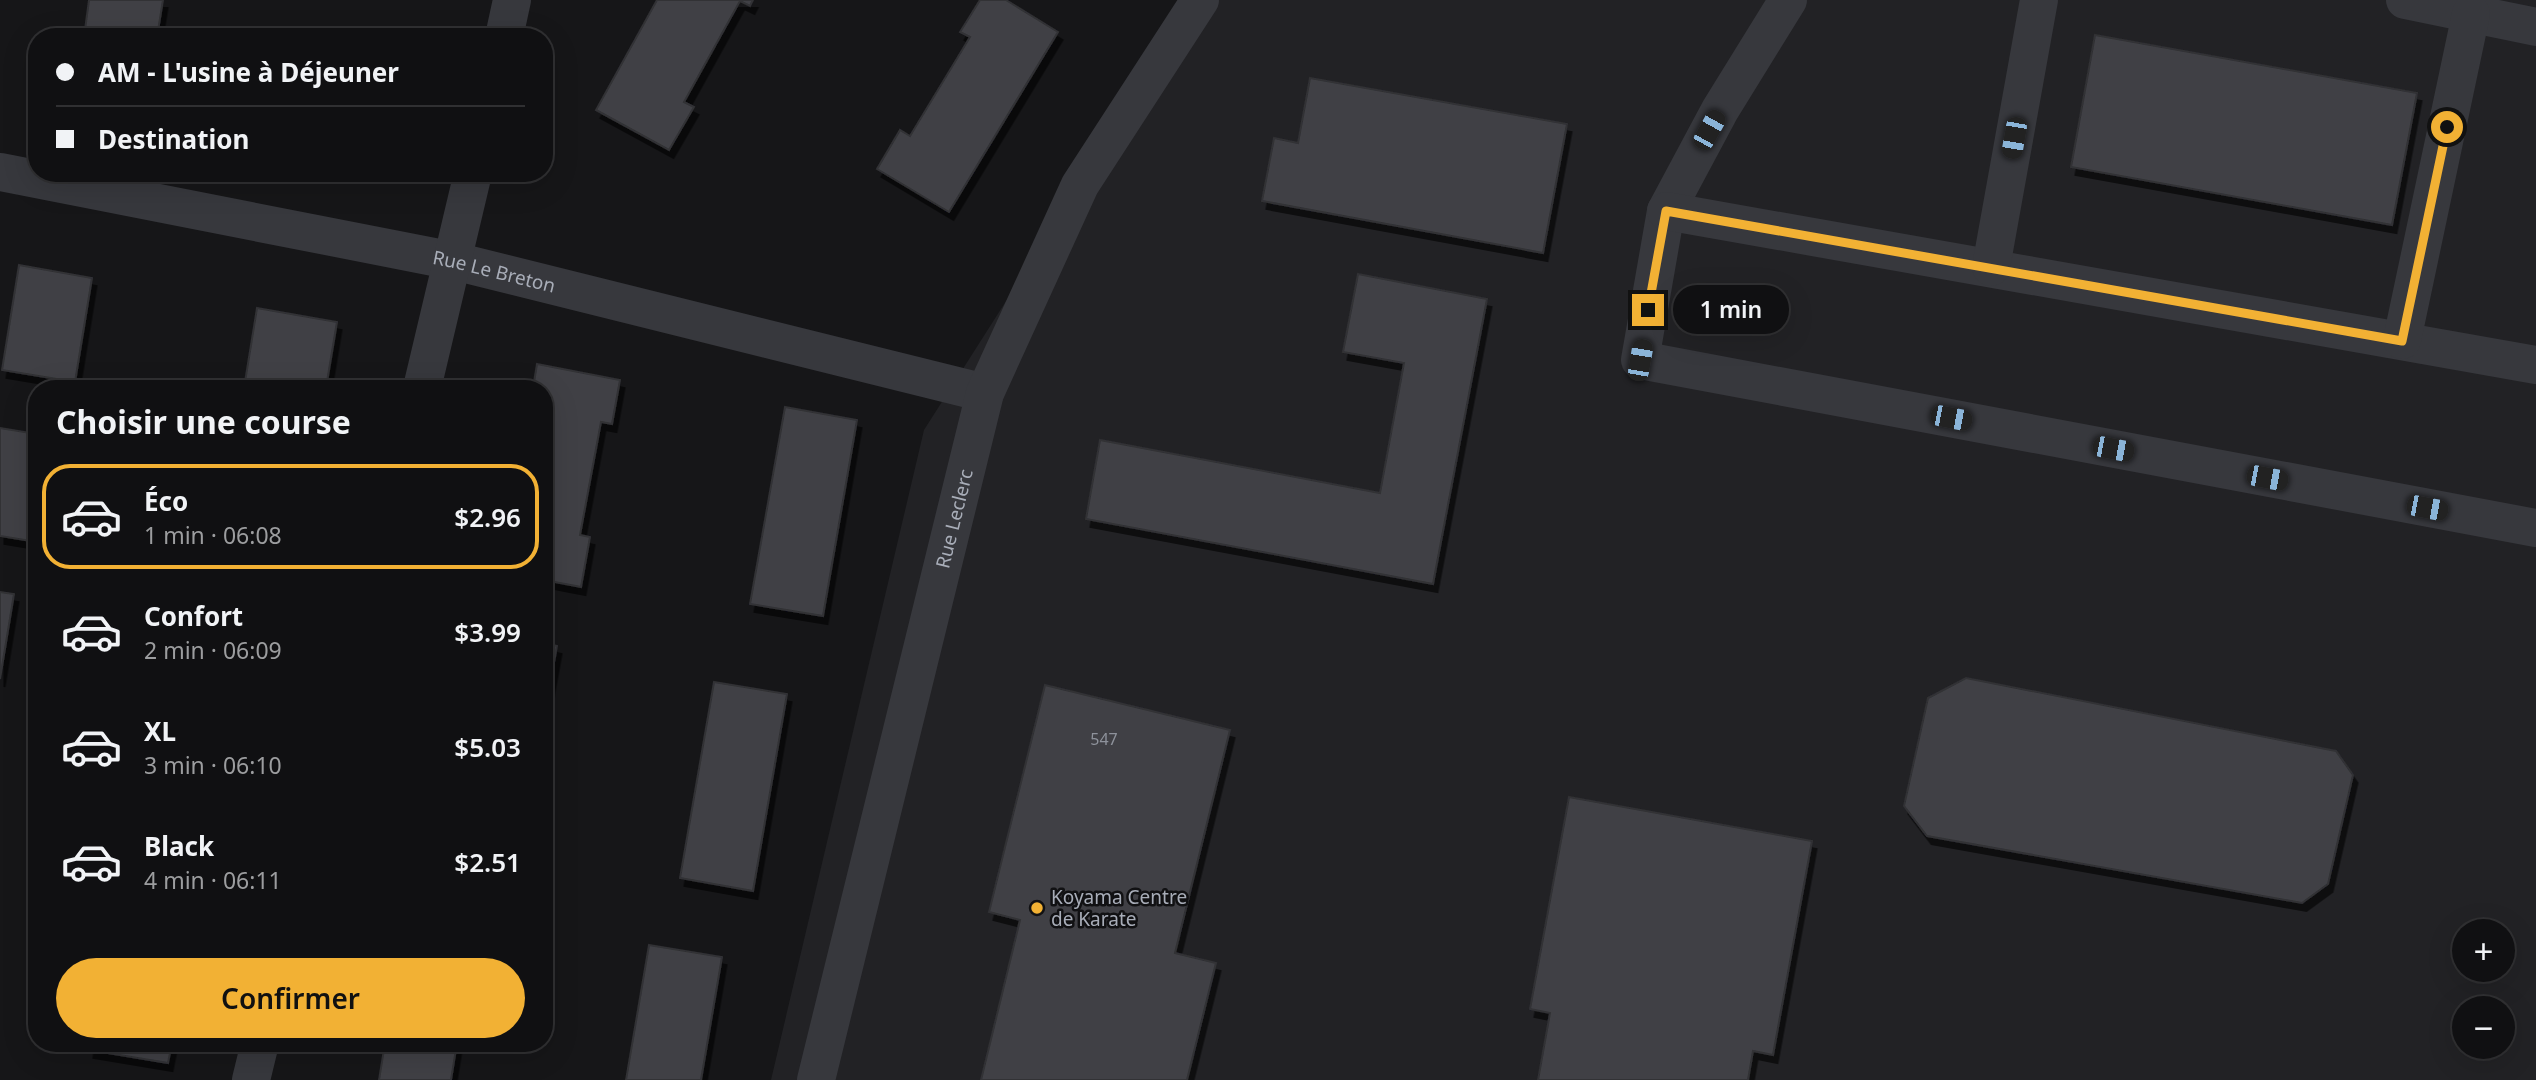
<!DOCTYPE html>
<html lang="fr">
<head>
<meta charset="utf-8">
<style>
	:root { --surface:#101012; --page:#1e1e20; --text:#f1f3f6; --muted:#9c9d9f; --line:#303032; --accent:#f2b134 }
	body { margin:0; font-family:"Noto Sans",sans-serif; background:var(--page); color:var(--text); height:100vh; display:flex; flex-direction:column; font-size:26px; white-space:nowrap }
	* { box-sizing:border-box; margin:0 }
	p { font-size:23px; color:var(--muted) }
	.icon { flex:none; width:38px; height:38px; fill:none; stroke:currentColor; stroke-width:2; stroke-linecap:round; stroke-linejoin:round }
	.map { position:relative; flex:1; overflow:hidden }
	.side { position:absolute; left:28px; top:380px; width:525px; height:672px; display:flex; flex-direction:column; background:var(--surface); border-radius:28px; box-shadow:0 7px 28px #0002,0 0 0 2px var(--line) }
	.side>* { flex:none }
	.banner { position:absolute; left:28px; top:28px; width:525px; height:154px; border-radius:28px; box-shadow:0 7px 28px #0002,0 0 0 2px var(--line); display:grid; align-content:center; height:154px; padding:0 28px; background:var(--surface) }
	.buttons { position:absolute; left:2452px; top:919px; display:grid; gap:14px }
	.buttons a { display:grid; place-items:center; width:63px; height:63px; border-radius:50%; background:var(--surface); box-shadow:0 7px 28px #0002,0 0 0 2px var(--line); font-size:35px }
	.end { position:absolute; width:32px; height:32px; margin:-16px; border:9px solid #f2b134; background:#111; box-shadow:0 0 0 4px #111 }
	.from { border-radius:50% }
	.bubble { position:absolute; height:49px; border-radius:24px; background:var(--surface); box-shadow:0 7px 28px #0002,0 0 0 2px var(--line); font-size:23px; font-weight:600; line-height:49px; text-align:center }
	.car { position:absolute; width:21px; height:42px; margin:-21px -10px; border-radius:9px; box-shadow:0 0 5px 2px #0007; background:linear-gradient(#222 24%,#8ab4d8 0 40%,#222 0 76%,#8ab4d8 0 86%,#222 0) }
	.banner b { display:flex; align-items:center; gap:24px; height:66px; font-size:26px }
	.banner b+b { border-top:2px solid var(--line) }
	.banner i { width:18px; height:18px; background:var(--text) }
	ul { padding:0; list-style:none }
	li { display:flex; align-items:center; gap:21px; height:105px; margin:0 14px 10px; padding:0 14px; border:4px solid transparent; border-radius:28px }
	li div { flex:1 }
	li b { display:block; font-size:26px }
	li em { font-style:normal; font-weight:600 }
	li.on { border-color:var(--accent) }
	li>.icon { width:63px; height:63px; stroke-width:1.5 }
	h2 { padding:0 28px; font-size:32px; line-height:84px }
	.action { display:flex; gap:14px; margin-top:auto; padding:14px 28px }
	.action a { flex:1; height:80px; border-radius:42px; background:var(--accent); color:#111; font-size:28px; font-weight:600; line-height:80px; text-align:center }
	.map>svg:first-child { display:block }
	.built { fill:#222225; fill-rule:evenodd }
	.building { fill:#404145; stroke:#303034; stroke-width:2; filter:url(#shadow) }
	.lines { fill:none; stroke-linecap:round; stroke-linejoin:round }
	.minor { stroke:#37383d; stroke-width:38 }
	.route { stroke:#f2b134; stroke-width:9 }
	.poi-dot { fill:#f2b134; stroke:#111113; stroke-width:2.5 }
	.labels { text-anchor:middle; stroke-width:5; stroke-linejoin:round; paint-order:stroke }
	.number-label { font-size:16px; fill:#8e929b }
	.street-label { font-size:19px; fill:#a8adb8; stroke:#111113 }
	.poi-label { font-size:19px; fill:#a8adb8; stroke:#111113; text-anchor:start }
</style>
</head>
<body>
<div class="map">
<svg width="2536" height="1080" viewBox="0 0 2536 1080">
	<defs>
		<filter id="shadow"><feDropShadow dx="4.5" dy="8" stdDeviation="0" flood-color="#0009"/></filter>
	</defs>
	<rect width="100%" height="100%" fill="#161618"/>
	<path class="built" d="M1213,0H2536V1080H771L924,430L1080,185ZM2464,931H2502V970H2464ZM2464,1008H2502V1046H2464Z"/>
	<g class="building">
		<polygon points="89,0 163,0 157,37 84,37"/>
		<polygon points="657,0 753,0 750,6 740,1 684,102 694,107 669,150 596,110"/>
		<polygon points="980,0 1006,0 1058,32 949,212 877,169 900,130 910,136 970,37 960,32"/>
		<polygon points="329,29 377,37 328,37"/>
		<polygon points="2095,35 2417,93 2392,225 2071,167"/>
		<polygon points="1310,78 1567,124 1543,253 1262,201 1274,138 1298,143"/>
		<polygon points="19,265 92,278 75,382 2,370"/>
		<polygon points="1358,274 1487,299 1433,584 1086,519 1100,440 1380,493 1404,363 1343,352"/>
		<polygon points="257,308 337,322 326,388 244,388"/>
		<polygon points="537,364 620,380 612,424 601,422 580,535 590,537 581,587 544,580 544,388 533,388"/>
		<polygon points="785,407 857,420 823,616 750,604"/>
		<polygon points="0,428 37,434 37,542 0,536"/>
		<polygon points="0,592 14,594 0,679"/>
		<polygon points="544,643 557,646 549,690 544,689"/>
		<polygon points="1966,678 2336,751 2353,775 2328,884 2302,903 1927,836 1904,806 1928,698"/>
		<polygon points="714,682 787,694 753,891 680,878"/>
		<polygon points="1045,685 1230,730 1175,953 1216,963 1187,1080 981,1080 1020,920 989,912"/>
		<polygon points="1569,797 1812,841 1773,1055 1753,1051 1748,1080 1538,1080 1550,1013 1530,1009"/>
		<polygon points="649,945 722,957 701,1080 626,1080"/>
		<polygon points="90,1043 172,1043 168,1063 89,1050"/>
		<polygon points="385,1043 457,1043 451,1080 379,1080"/>
	</g>
	<g class="lines">
		<g class="minor">
			<polyline points="1788,0 1720,110 1666,211 1640,360 2536,528"/>
			<polyline points="2405,0 2536,27"/>
			<polyline points="504,37 512,0"/>
			<path id="s1" d="M0,172L454,261L985,393"/>
			<polyline points="1666,211 2536,365"/>
			<polyline points="1991,267 2039,0"/>
			<polyline points="2402,340 2471,14"/>
			<polyline points="422,388 473,173"/>
			<polyline points="251,1080 260,1043"/>
			<path id="s2" d="M816,1080L985,393L1080,185L1200,0"/>
		</g>
	</g>
	<g class="lines">
		<polyline class="route" points="1648,310 1666,211 2402,341 2447,127"/>
	</g>
	<circle class="poi-dot" cx="1037" cy="908" r="7"/>
	<g class="labels">
		<g class="number-label">
			<text x="1104" y="745">547</text>
		</g>
		<g class="street-label">
			<text dy="7" stroke="none"><textPath href="#s1" startOffset="504">Rue Le Breton</textPath></text>
			<text dy="7" stroke="none"><textPath href="#s2" startOffset="578">Rue Leclerc</textPath></text>
		</g>
		<g class="poi-label">
			<text x="1051" y="904">Koyama Centre<tspan x="1051" dy="22">de Karate</tspan></text>
		</g>
	</g>
</svg>
<div class="buttons">
<a>+</a>
<a>−</a>
</div>
<i class="end from" style="left:2447px;top:127px"></i>
<i class="end" style="left:1648px;top:310px"></i>
<div class="bubble" style="left:1673px;top:285px;width:116px">1 min</div>
<i class="car" style="left:1709px;top:130px;rotate:29deg"></i>
<i class="car" style="left:2014px;top:138px;rotate:190deg"></i>
<i class="car" style="left:1640px;top:360px;rotate:10deg"></i>
<i class="car" style="left:1951px;top:418px;rotate:101deg"></i>
<i class="car" style="left:2113px;top:449px;rotate:101deg"></i>
<i class="car" style="left:2267px;top:478px;rotate:101deg"></i>
<i class="car" style="left:2427px;top:508px;rotate:101deg"></i>
<div class="banner">
<b><i class="from"></i>AM - L'usine à Déjeuner</b>
<b><i></i>Destination</b>
</div>
<section class="side">
<h2>Choisir une course</h2>
<ul>
<li class="on"><svg class="icon" aria-label="car" viewBox="0 0 24 24"><path d="M5 17H2v-5l4-1 3-4h7l3 4 3 1v5h-3M9 17h6M6 11h13"/><circle cx="7" cy="17" r="2"/><circle cx="17" cy="17" r="2"/></svg><div><b>Éco</b><p>1 min · 06:08</p></div><em>$2.96</em></li>
<li><svg class="icon" aria-label="car" viewBox="0 0 24 24"><path d="M5 17H2v-5l4-1 3-4h7l3 4 3 1v5h-3M9 17h6M6 11h13"/><circle cx="7" cy="17" r="2"/><circle cx="17" cy="17" r="2"/></svg><div><b>Confort</b><p>2 min · 06:09</p></div><em>$3.99</em></li>
<li><svg class="icon" aria-label="car" viewBox="0 0 24 24"><path d="M5 17H2v-5l4-1 3-4h7l3 4 3 1v5h-3M9 17h6M6 11h13"/><circle cx="7" cy="17" r="2"/><circle cx="17" cy="17" r="2"/></svg><div><b>XL</b><p>3 min · 06:10</p></div><em>$5.03</em></li>
<li><svg class="icon" aria-label="car" viewBox="0 0 24 24"><path d="M5 17H2v-5l4-1 3-4h7l3 4 3 1v5h-3M9 17h6M6 11h13"/><circle cx="7" cy="17" r="2"/><circle cx="17" cy="17" r="2"/></svg><div><b>Black</b><p>4 min · 06:11</p></div><em>$2.51</em></li>
</ul>
<div class="action"><a>Confirmer</a></div>
</section>
</div>
</body>
</html>
